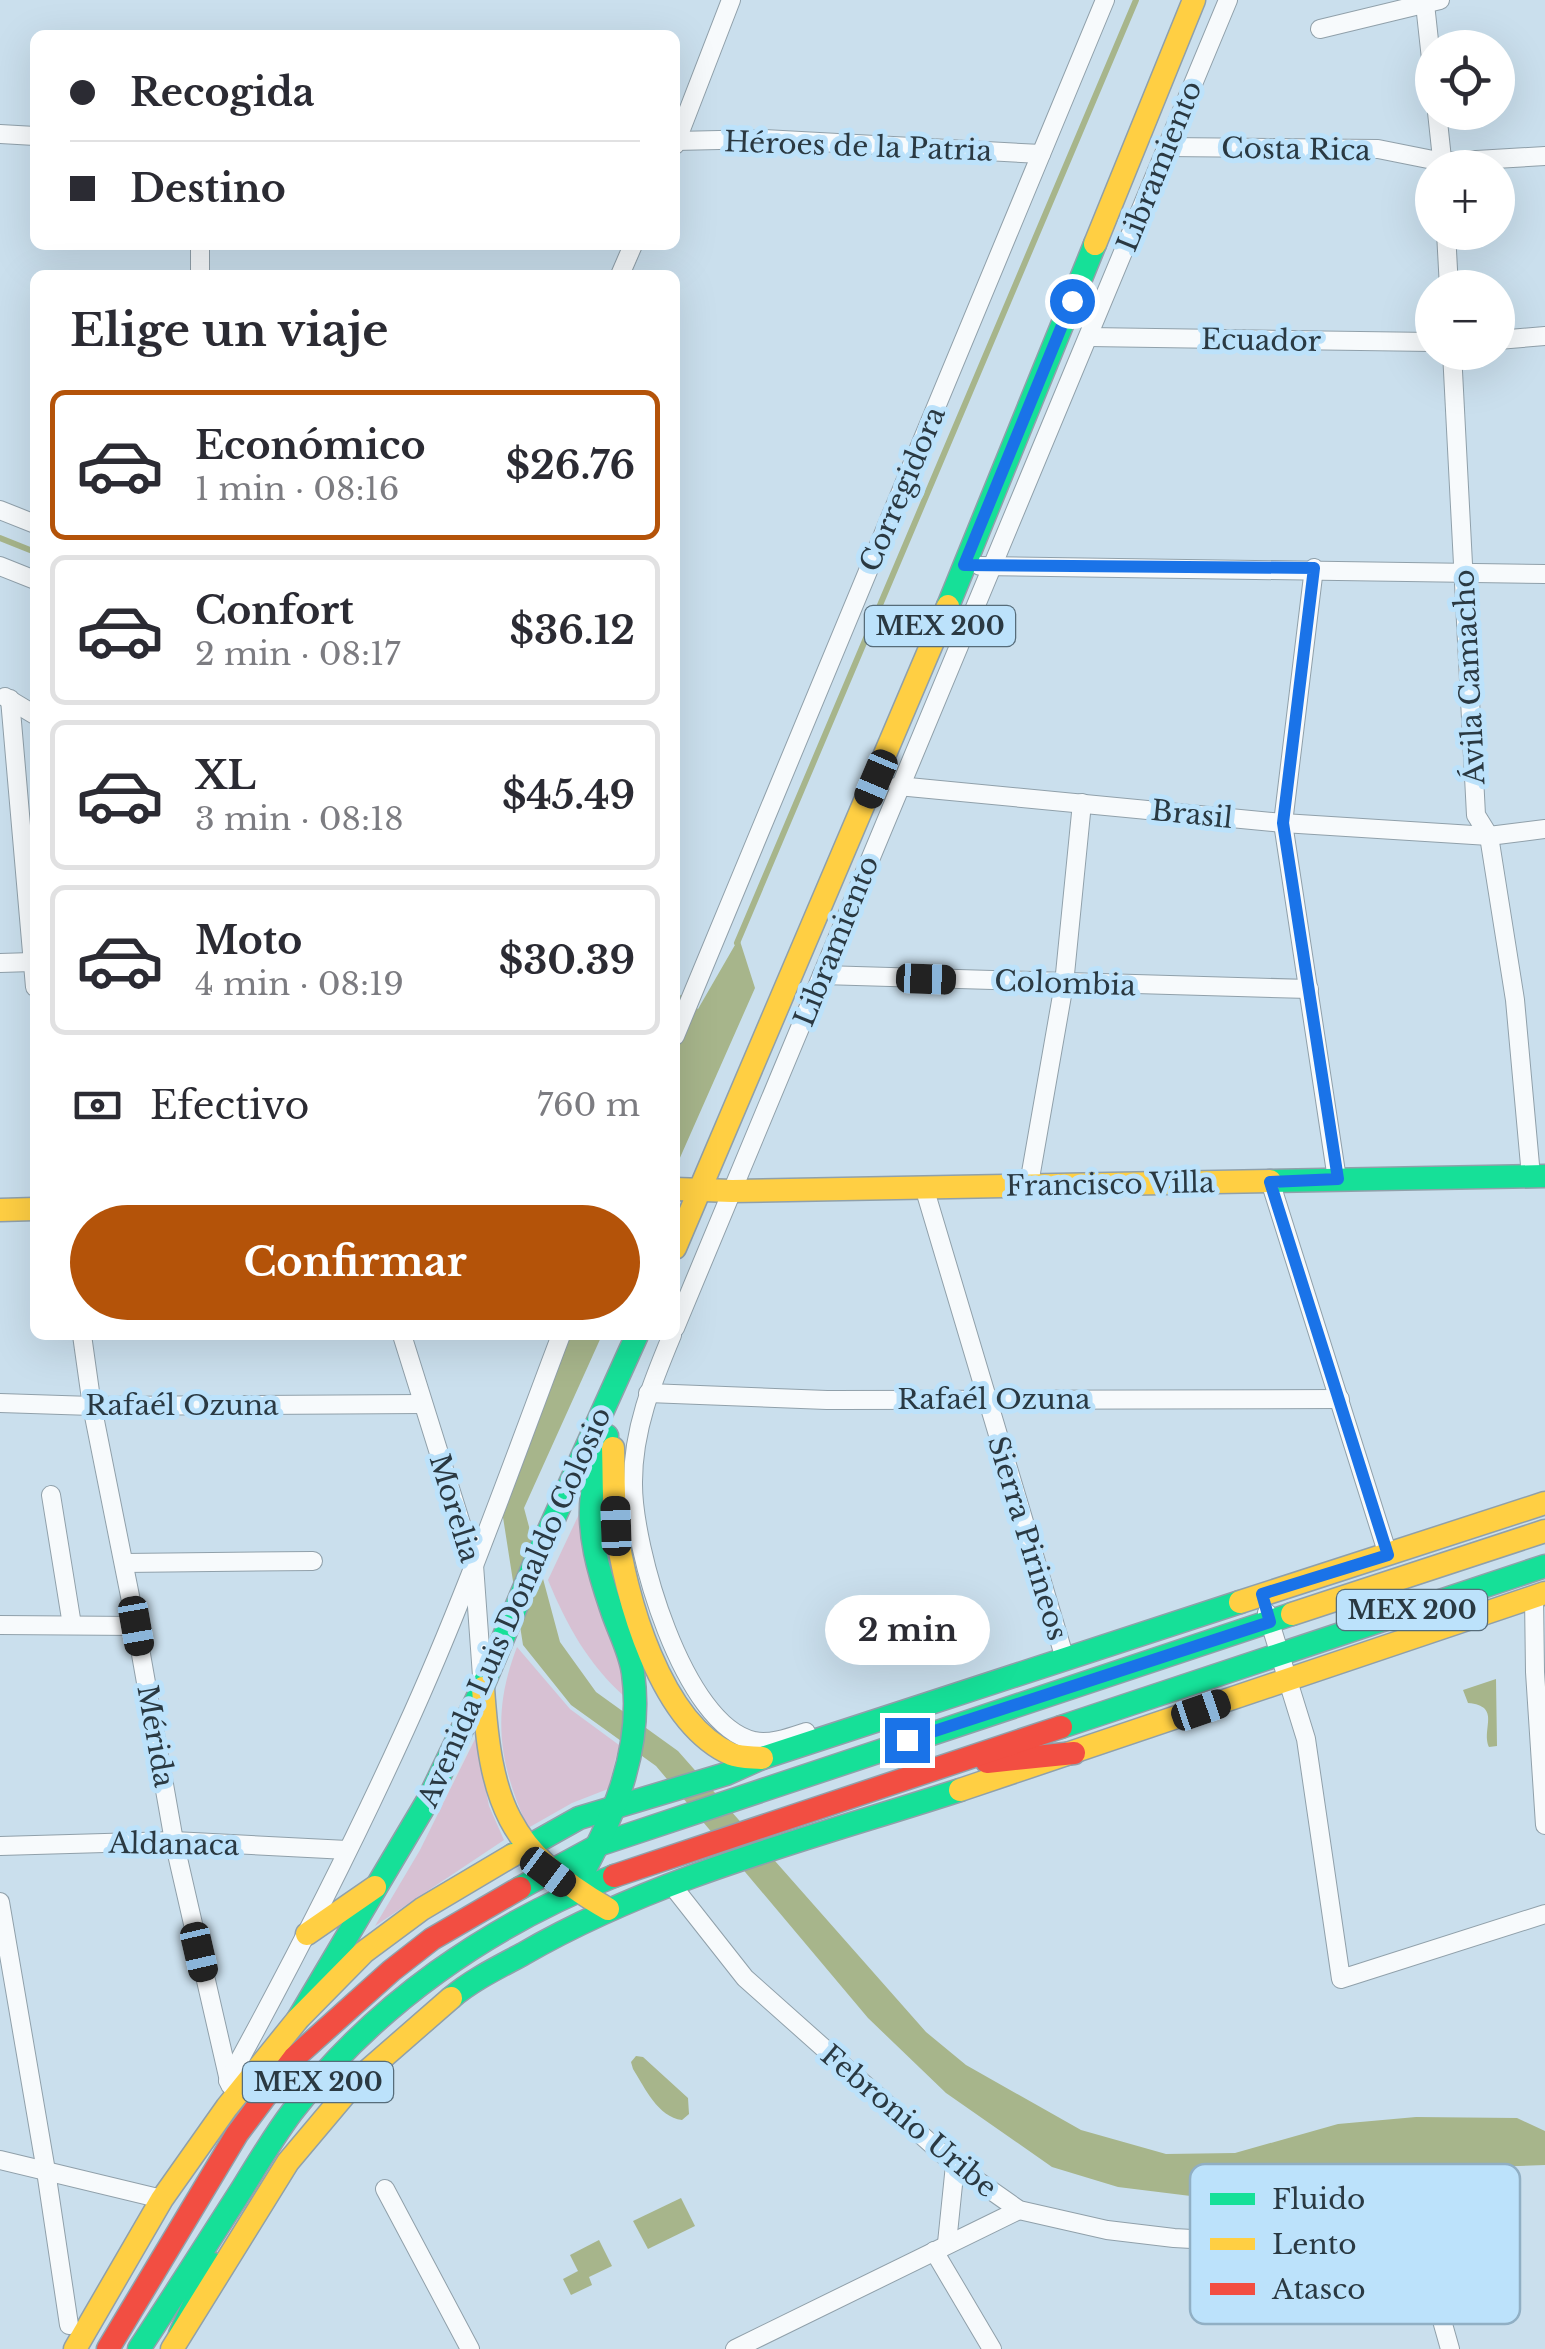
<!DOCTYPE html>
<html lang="es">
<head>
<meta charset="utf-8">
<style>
	:root { --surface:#fff; --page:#f7f7f7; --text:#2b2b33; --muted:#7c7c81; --line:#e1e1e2; --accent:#b45309 }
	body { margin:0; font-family:"Libre Baskerville",serif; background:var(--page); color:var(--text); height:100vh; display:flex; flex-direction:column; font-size:38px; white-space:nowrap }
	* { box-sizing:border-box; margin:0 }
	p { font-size:32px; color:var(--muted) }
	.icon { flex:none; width:55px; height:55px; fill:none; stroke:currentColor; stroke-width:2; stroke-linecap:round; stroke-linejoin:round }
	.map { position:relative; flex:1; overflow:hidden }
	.panel { position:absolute; left:30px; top:270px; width:650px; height:1070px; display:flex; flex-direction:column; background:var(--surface); border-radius:15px; box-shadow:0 10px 40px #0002 }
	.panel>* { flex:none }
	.hud { position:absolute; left:30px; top:30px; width:650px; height:220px; border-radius:15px; box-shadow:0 10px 40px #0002; display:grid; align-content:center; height:220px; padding:0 40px; background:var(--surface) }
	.controls { position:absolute; left:1415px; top:30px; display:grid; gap:20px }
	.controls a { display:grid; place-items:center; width:100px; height:100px; border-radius:50%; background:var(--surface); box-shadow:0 10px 40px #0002; font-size:50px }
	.end { position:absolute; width:45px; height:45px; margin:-22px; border:12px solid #1a73e8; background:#fff; box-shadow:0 0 0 5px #fff }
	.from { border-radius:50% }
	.bubble { position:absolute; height:70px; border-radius:35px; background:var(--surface); box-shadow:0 10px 40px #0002; font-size:32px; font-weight:800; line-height:70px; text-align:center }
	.car { position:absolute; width:30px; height:60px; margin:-30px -15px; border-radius:12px; box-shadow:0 0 8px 2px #0007; background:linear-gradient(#222 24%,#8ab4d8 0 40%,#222 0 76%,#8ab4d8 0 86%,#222 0) }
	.hud b { display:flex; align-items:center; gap:35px; height:95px; font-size:38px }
	.hud b+b { border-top:2px solid var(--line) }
	.hud i { width:25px; height:25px; background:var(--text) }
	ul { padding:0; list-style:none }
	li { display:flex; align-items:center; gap:30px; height:150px; margin:0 20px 15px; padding:0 20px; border:5px solid var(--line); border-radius:15px }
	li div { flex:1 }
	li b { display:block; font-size:38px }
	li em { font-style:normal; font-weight:800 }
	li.active { border-color:var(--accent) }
	li>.icon { width:90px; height:90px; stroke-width:1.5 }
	h2 { padding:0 40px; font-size:45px; line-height:120px }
	.pay { display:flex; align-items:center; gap:25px; height:110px; padding:0 40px; font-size:38px }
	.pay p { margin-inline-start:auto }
	.action { display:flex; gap:20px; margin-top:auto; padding:20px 40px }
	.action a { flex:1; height:115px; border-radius:60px; background:var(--accent); color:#fff; font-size:40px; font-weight:800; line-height:115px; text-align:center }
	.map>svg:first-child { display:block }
	.green { fill:#d7c1d3 }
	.water { fill:#a7b58b }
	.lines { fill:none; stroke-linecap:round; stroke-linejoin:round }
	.stream { stroke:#a7b58b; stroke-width:6 }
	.street-casing { stroke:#90a0aa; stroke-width:20 }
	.fast-casing { stroke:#90a0aa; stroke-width:25 }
	.slow-casing { stroke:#90a0aa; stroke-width:25 }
	.jam-casing { stroke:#90a0aa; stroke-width:25 }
	.street { stroke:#f7fafc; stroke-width:18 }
	.fast { stroke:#16e098; stroke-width:22 }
	.slow { stroke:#ffcf43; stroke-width:22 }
	.jam { stroke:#f24e42; stroke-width:22 }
	.route { stroke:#1a73e8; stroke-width:12 }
	.labels { text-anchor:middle; stroke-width:10; stroke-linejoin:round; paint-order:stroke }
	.shield { fill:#bce2fb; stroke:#566c7a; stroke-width:2.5 }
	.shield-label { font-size:25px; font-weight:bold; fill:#2a3942 }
	.street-label { font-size:28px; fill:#2a3942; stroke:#bce2fb }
	.key { fill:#bce2fb; stroke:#90afc4; stroke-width:2.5 }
	.key-label { font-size:28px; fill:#2a3942 }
</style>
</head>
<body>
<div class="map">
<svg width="1545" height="2349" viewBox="0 0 1545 2349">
	<rect width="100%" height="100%" fill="#cadfed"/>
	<g class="green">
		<path d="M580,1512L617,1643L625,1697C588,1664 567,1626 548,1580Z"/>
		<path d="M517,1647L570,1709L619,1745L608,1789L572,1803L528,1828C499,1764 491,1714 517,1647Z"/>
		<polygon points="476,1737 489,1806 504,1840 375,1926 420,1850"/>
	</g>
	<g class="water">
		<polygon points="739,938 755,988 675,1169 675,991 698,1009"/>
		<polygon points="569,1335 602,1335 524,1508 560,1642 596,1692 678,1751 926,2032 966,2065 1081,2130 1166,2154 1235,2153 1338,2124 1416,2117 1517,2118 1545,2131 1545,2165 1426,2169 1223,2200 1118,2187 1052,2167 946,2093 868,2018 656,1766 571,1705 523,1645 500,1498"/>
		<path d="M1496,1679L1497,1746L1489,1747C1481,1729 1502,1706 1468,1703L1463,1690Z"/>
		<path d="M636,2056L643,2057L688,2098L689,2114L682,2120C658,2117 645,2088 633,2069L631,2062Z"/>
		<polygon points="681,2198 695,2226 648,2249 633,2221"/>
		<polygon points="599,2240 612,2266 589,2277 592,2285 571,2295 563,2279 578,2271 570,2255"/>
	</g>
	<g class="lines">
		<g class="stream">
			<polyline points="0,538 35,552"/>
			<polyline points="737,943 1136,0"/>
		</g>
		<defs>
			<g id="street">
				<polyline points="1425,4 1432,68"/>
				<polyline points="1320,29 1440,0"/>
				<polyline points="1437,112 1443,168"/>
				<polyline points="0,134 35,136"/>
				<polyline points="675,141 764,139 1041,154"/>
				<polyline points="675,145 731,0"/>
				<polyline points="1166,147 1378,149 1443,162 1545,156"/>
				<polyline points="1446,232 1449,288"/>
				<polyline points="200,245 200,275"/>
				<polyline points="620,275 633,245"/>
				<polyline points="1089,337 1432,342"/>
				<polyline points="1498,340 1545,336"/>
				<polyline points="1452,352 1476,815 1489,836 1515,1000 1531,1176"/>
				<polyline points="0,510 35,524"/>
				<polyline points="0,566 35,580"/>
				<polyline points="980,566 1545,574"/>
				<polyline points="1314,568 1283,823 1337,1179"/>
				<polyline points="5,697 35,715"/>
				<polyline points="10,699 35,987"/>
				<polyline points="898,786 1283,823 1489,836 1545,829"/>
				<polyline points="0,963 32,962"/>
				<polyline points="822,975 1309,989"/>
				<polyline points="675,1036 1105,0"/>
				<polyline points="1270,1181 1388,1555"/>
				<polyline points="1029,1184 1064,984 1082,803"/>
				<polyline points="924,1187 1065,1659"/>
				<polyline points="675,1328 1228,0"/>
				<polyline points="82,1335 92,1406 136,1626 174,1841 230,2085"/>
				<polyline points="402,1335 474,1565 482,1676"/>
				<path d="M672,1335C652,1383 633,1429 633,1482C632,1546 683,1726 754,1741C769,1745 791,1737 806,1732"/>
				<polyline points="648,1393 827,1400 1340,1399"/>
				<polyline points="0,1403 92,1406 423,1404"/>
				<polyline points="51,1495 72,1625"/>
				<polyline points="124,1563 313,1561"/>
				<polyline points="1534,1597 1535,1672 1545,1825"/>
				<polyline points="1267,1613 1306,1739 1341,1979 1545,1914"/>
				<polyline points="0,1625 136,1626"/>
				<polyline points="0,1846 174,1841 347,1850"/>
				<polyline points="671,1884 745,1978 955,2165 1019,2210 1107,2230 1174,2238 1392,2250"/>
				<polyline points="0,1902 46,2171 69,2325"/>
				<path d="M228,2081C291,1966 351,1849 405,1730C464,1601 511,1467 561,1335"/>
				<polyline points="0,2160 162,2199"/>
				<polyline points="385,2189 470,2349"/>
				<circle cx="1420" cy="2251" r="29"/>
				<polyline points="947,2243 955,2165"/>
				<polyline points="934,2251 992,2349"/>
				<polyline points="1430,2278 1450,2349"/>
				<polyline points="735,2349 1019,2210"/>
			</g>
			<g id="fast">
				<polyline points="948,606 1095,244"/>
				<polyline points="1270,1181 1545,1176"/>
				<polyline points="1061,1727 1545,1566"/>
				<polyline points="513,1855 579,1818 726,1774 762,1758 1240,1602"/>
				<polyline points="520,1888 601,1844 1292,1614"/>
				<path d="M573,1891C611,1824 644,1752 633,1673C630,1651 618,1630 611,1608C599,1573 587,1533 592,1495C594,1475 602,1456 607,1436"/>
				<path d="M451,1998C472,1980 499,1967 523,1954C658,1876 812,1838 960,1790"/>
				<polyline points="298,2019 428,1800 483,1686 543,1543 637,1335"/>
				<polyline points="180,2334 213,2264"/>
				<path d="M139,2349C174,2296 208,2242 242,2189C258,2163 274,2136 292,2112C375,2004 488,1926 614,1876"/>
			</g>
			<g id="slow">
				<polyline points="1095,244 1194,0"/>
				<polyline points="675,1189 732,1191 1270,1181"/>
				<polyline points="0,1210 35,1209"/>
				<polyline points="675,1248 948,606"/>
				<path d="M613,1448C614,1474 613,1500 616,1526C625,1596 660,1723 731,1754C741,1758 752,1757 762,1758"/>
				<polyline points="1240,1602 1545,1503"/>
				<polyline points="1292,1614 1545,1531"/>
				<path d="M483,1688C491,1802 506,1850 608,1909"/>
				<polyline points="960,1790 1545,1593"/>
				<polyline points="307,1934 375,1887"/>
				<polyline points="75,2349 162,2199 227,2107 298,2019 364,1952 422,1909 513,1855"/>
				<polyline points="172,2349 288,2162 357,2080 451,1998"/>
			</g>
			<g id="jam">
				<polyline points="987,1762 1074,1753"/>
				<polyline points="614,1876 1061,1727"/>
				<polyline points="108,2349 237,2134 294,2058 391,1971 432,1939 520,1888"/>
			</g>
		</defs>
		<use href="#street" class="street-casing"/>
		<use href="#fast" class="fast-casing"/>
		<use href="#slow" class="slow-casing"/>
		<use href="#jam" class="jam-casing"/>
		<use href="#street" class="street"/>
		<use href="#fast" class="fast"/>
		<use href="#slow" class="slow"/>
		<use href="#jam" class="jam"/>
	</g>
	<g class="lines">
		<polyline class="route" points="907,1740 1270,1622 1262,1594 1388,1555 1270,1182 1338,1179 1283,823 1314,568 964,565 1072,301"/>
	</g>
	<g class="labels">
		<g class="shield">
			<rect x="865" y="606" width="150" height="40" rx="8"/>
			<rect x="1337" y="1590" width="150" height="40" rx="8"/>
			<rect x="243" y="2062" width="150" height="40" rx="8"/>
		</g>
		<g class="shield-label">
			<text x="940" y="635">MEX 200</text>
			<text x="1412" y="1619">MEX 200</text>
			<text x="318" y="2091">MEX 200</text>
		</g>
		<g class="street-label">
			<text transform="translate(858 146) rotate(2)" y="10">Héroes de la Patria</text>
			<text transform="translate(1296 149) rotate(1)" y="10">Costa Rica</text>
			<text transform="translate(1159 166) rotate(-68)" y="10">Libramiento</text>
			<text transform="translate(1261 340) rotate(1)" y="10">Ecuador</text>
			<text transform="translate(902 489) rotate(-67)" y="10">Corregidora</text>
			<text transform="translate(1469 677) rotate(-93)" y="10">Ávila Camacho</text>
			<text transform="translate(1192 814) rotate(6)" y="10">Brasil</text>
			<text transform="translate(836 941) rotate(-68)" y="10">Libramiento</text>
			<text transform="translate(1065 983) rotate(2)" y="10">Colombia</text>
			<text transform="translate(1110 1184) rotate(-1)" y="10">Francisco Villa</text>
			<text x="994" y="1409">Rafaél Ozuna</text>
			<text x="182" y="1415">Rafaél Ozuna</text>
			<text transform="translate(455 1508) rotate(73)" y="10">Morelia</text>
			<text transform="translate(1028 1538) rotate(73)" y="10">Sierra Pirineos</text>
			<text transform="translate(514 1607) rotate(-66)" y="10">Avenida Luis Donaldo Colosio</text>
			<text transform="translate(156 1736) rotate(80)" y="10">Mérida</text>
			<text transform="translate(174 1844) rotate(1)" y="10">Aldanaca</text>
			<text transform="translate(909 2121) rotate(40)" y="10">Febronio Uribe</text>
		</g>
	</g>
	<rect x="1190" y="2164" width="330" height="160" rx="15" class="key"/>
	<rect x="1210" y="2193" width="45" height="12" fill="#16e098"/>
	<rect x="1210" y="2238" width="45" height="12" fill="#ffcf43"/>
	<rect x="1210" y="2283" width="45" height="12" fill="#f24e42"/>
	<g class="key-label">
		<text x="1272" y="2209">Fluido</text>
		<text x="1272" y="2254">Lento</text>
		<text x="1272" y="2299">Atasco</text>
	</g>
</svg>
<div class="controls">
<a><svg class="icon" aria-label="locate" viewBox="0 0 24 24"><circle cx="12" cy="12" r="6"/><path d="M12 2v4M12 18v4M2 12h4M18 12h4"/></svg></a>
<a>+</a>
<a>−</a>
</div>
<i class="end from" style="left:1072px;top:301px"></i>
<i class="end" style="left:907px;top:1740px"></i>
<div class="bubble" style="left:825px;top:1595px;width:165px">2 min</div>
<i class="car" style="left:876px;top:779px;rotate:203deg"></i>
<i class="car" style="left:926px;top:979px;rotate:92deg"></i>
<i class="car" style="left:616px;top:1526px;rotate:358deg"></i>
<i class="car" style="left:136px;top:1626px;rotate:170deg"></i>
<i class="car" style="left:1201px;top:1710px;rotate:71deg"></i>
<i class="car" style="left:548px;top:1872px;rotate:127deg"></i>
<i class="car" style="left:199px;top:1952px;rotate:167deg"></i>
<div class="hud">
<b><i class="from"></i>Recogida</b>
<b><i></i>Destino</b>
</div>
<section class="panel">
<h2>Elige un viaje</h2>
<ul>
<li class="active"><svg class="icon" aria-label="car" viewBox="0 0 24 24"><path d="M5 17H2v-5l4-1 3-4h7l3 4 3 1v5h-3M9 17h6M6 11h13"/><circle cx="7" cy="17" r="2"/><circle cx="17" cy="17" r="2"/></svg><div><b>Económico</b><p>1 min · 08:16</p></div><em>$26.76</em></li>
<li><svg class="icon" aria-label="car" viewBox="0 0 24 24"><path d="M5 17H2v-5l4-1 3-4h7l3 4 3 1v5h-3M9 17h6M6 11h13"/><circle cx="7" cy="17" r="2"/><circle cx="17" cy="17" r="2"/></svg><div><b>Confort</b><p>2 min · 08:17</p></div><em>$36.12</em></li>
<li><svg class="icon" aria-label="car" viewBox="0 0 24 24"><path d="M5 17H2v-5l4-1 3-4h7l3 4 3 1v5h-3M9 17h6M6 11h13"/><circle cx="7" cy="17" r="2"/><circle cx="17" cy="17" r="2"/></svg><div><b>XL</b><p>3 min · 08:18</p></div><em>$45.49</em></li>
<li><svg class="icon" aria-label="car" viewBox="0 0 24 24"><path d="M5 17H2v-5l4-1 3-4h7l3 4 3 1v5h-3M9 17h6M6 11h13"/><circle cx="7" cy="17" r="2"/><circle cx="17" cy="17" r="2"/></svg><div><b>Moto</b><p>4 min · 08:19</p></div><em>$30.39</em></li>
</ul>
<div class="pay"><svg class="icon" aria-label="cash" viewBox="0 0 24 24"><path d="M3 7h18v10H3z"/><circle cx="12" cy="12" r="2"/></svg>Efectivo<p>760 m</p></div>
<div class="action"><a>Confirmar</a></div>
</section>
</div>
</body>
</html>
